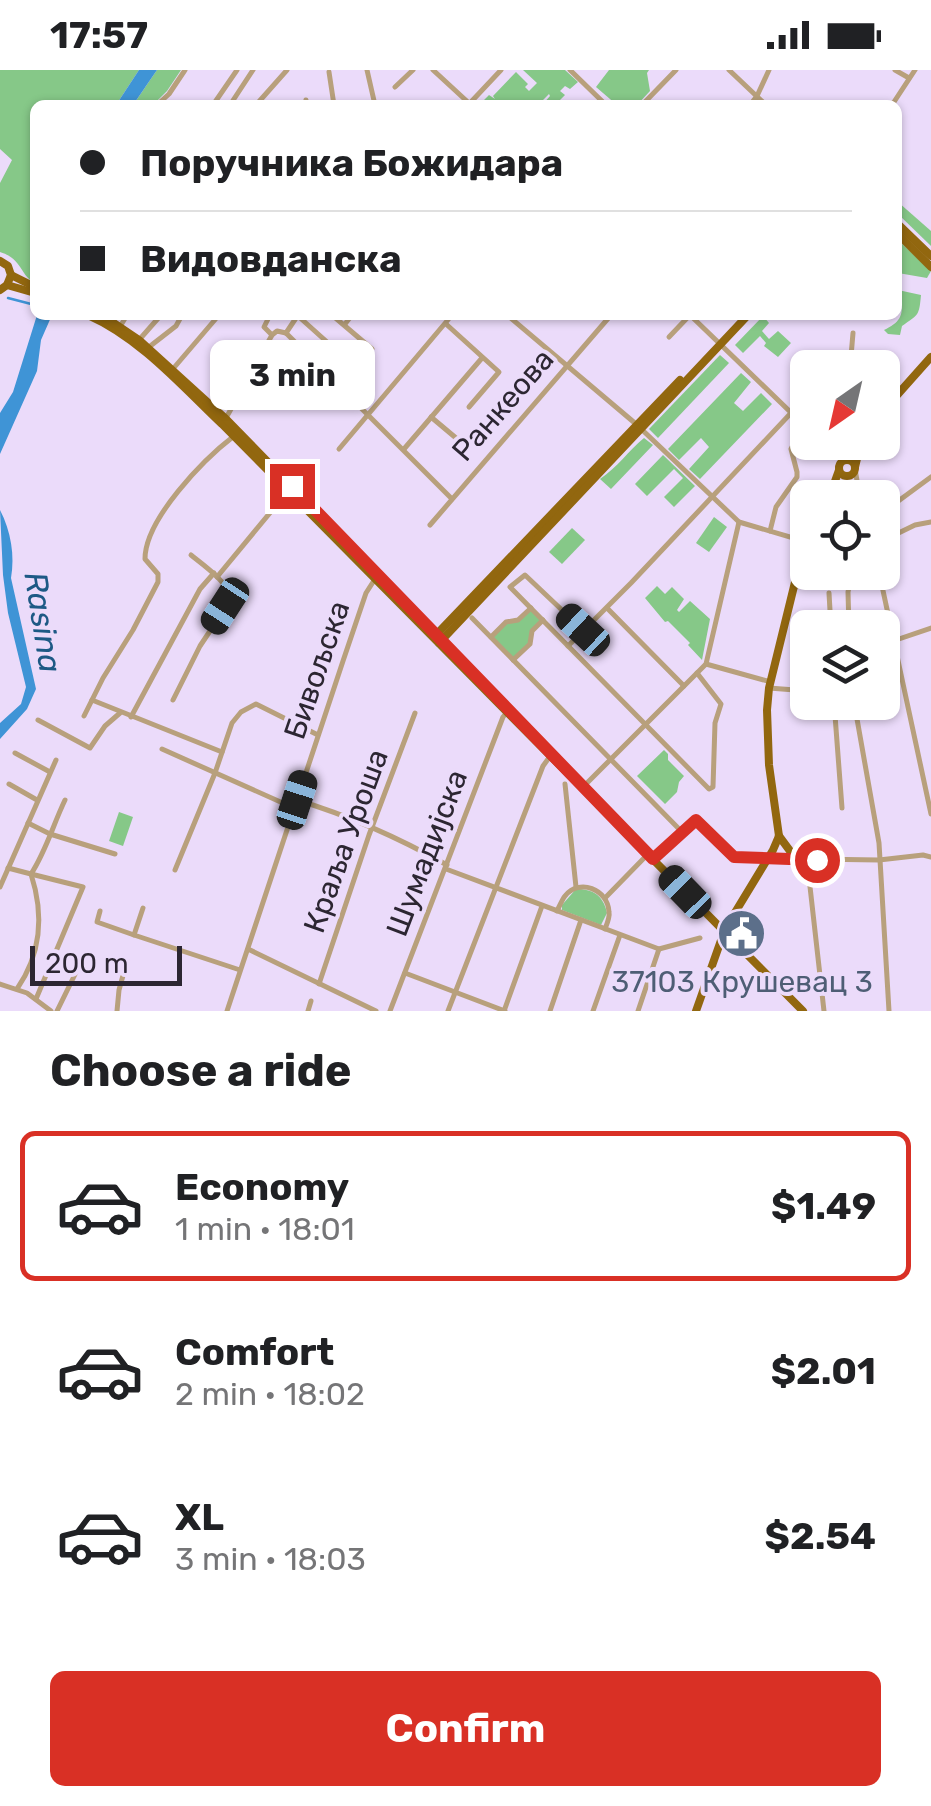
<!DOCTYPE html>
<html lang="en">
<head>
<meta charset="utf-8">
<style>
	:root { --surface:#fff; --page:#f2f2f2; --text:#202124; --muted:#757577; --line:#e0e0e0; --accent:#d93025 }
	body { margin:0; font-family:Rubik,sans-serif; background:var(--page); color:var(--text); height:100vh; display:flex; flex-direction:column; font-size:38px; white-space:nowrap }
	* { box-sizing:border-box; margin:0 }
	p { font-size:32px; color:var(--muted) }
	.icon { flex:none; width:55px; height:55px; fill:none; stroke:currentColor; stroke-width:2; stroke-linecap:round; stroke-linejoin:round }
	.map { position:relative; height:941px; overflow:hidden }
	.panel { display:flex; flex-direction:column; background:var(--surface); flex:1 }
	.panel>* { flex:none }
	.banner { position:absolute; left:30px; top:30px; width:872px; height:220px; border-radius:15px; box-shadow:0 2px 8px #0004; display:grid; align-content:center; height:220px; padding:0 50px; background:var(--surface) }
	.needle { width:65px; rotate:214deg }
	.tools { position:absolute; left:790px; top:280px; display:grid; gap:20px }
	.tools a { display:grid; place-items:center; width:110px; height:110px; border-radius:15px; background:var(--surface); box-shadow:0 2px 8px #0004; font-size:50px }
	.scale { position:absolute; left:30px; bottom:25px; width:152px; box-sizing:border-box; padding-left:10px; border:5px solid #2c2632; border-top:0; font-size:28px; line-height:35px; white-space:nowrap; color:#2c2632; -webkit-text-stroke:8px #ebdbfa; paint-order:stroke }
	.end { position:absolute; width:45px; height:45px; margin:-22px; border:12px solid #d93025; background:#fff; box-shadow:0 0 0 5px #fff }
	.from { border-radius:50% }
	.bubble { position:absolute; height:70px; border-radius:15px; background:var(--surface); box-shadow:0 2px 8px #0004; font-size:32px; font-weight:700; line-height:70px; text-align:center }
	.car { position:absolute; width:30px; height:60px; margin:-30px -15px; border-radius:12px; box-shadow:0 0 8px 2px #0007; background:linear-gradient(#222 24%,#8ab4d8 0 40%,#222 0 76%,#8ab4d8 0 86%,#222 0) }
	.banner b { display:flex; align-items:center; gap:35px; height:95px; font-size:38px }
	.banner b+b { border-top:2px solid var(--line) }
	.banner i { width:25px; height:25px; background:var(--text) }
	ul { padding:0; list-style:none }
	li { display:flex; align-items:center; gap:30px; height:150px; margin:0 20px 15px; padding:0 30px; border:5px solid transparent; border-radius:15px }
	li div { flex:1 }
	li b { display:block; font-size:38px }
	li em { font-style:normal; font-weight:700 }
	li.selected { border-color:var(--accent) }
	li>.icon { width:90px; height:90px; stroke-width:1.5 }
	h2 { padding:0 50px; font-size:45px; line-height:120px }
	.cta { display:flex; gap:20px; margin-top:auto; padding:20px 50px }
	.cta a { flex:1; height:115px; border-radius:15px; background:var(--accent); color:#fff; font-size:40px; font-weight:700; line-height:115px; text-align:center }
	.status { display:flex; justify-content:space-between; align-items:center; height:70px; padding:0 50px; background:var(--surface); direction:ltr }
	.status svg { height:28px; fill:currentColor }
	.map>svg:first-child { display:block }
	.green { fill:#86c888 }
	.water { fill:#3f94d6 }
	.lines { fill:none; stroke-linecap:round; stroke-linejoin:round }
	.stream { stroke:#3f94d6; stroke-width:2.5 }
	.minor { stroke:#b8a07c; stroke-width:5 }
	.major { stroke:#92670f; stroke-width:8 }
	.route { stroke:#d93025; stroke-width:12 }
	.labels { text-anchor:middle; stroke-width:8; stroke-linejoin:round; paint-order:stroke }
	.street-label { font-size:30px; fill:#2c2632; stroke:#ebdbfa }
	.service-label { font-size:30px; fill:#4e5e75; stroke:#ebdbfa }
	.water-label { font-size:32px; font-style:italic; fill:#1d5985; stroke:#ebdbfa }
</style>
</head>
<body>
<div class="status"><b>17:57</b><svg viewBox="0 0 49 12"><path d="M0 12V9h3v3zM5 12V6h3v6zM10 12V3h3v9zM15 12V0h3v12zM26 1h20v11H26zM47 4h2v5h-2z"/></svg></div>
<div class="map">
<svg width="931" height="941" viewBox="0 0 931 941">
	<rect width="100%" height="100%" fill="#ebdbfa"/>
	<g class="green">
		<path d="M0,0H139L116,35H35V213C20,206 23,189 0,182V113L12,90L0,79Z"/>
		<polygon points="157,0 181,0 167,21 153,35 133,35"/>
		<polygon points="523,0 565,0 578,12 570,19 565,16 560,21 565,25 555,35 542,35 550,26 549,24 538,35 485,35 482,32 489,25 495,29 493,26 516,2 528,14 525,17 529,21 537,13"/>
		<polygon points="609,0 649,0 647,3 650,21 637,35 617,35 596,17"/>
		<polygon points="898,132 931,161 931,176 898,144"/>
		<polygon points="898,170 931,201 927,208 898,203"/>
		<path d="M898,220L921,225C919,246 919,244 902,256L900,265L888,264L884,260C899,253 904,246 901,230L898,229Z"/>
		<polygon points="763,246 769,253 762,261 769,269 778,261 791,273 778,287 764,276 766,273 760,266 743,283 735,275"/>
		<polygon points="720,285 729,293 658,368 649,359"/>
		<polygon points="741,303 751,312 734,333 743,341 761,323 772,334 700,409 689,399 709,377 701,368 679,390 668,379"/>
		<path d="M644,368L653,375L611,419L600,409C618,397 628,381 644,368Z"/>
		<polygon points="663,385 695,416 674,437 664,427 683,408 674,399 647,426 635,414"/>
		<polygon points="714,447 727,457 709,482 696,473"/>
		<polygon points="572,458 585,470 562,494 549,482"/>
		<polygon points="657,516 665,524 672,517 684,529 677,540 679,542 690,531 710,549 702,590 688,575 690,573 668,551 665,552 645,528"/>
		<polygon points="531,538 543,550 532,561 530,574 513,590 491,567 506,552 518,550"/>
		<polygon points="664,680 668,684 668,690 684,706 679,712 677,722 665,734 637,706"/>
		<polygon points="119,742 133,747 123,776 109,771"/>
		<path d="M576,819C593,819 603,825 607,843L601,855L562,840V835Z"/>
	</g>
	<g class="water">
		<polygon points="139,0 157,0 133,35 116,35"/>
		<polygon points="37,245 52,245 41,270 37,301 0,384 0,343 13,322"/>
		<path d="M0,440C11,461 15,486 11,508L36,619L27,639L0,669V653L21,634L26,617L8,543L3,505Z"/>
	</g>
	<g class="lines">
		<polyline class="stream" points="8,228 35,235"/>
		<g class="minor">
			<polyline points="367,0 375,35"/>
			<polyline points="433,0 471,35"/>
			<polyline points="570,0 606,35"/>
			<polyline points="729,0 766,35"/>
			<polyline points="895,0 909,8"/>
			<polyline points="329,2 334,35"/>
			<polyline points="395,17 413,0"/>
			<polyline points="306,30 307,35"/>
			<polyline points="470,33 501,0"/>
			<polyline points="157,35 169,24 185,0"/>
			<polyline points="213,35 237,0"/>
			<polyline points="230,35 253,0"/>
			<polyline points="256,35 287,0"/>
			<polyline points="642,35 676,0"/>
			<polyline points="750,35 757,26 769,0"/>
			<polyline points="892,35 915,0"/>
			<polyline points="270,245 264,257 272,265"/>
			<polyline points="332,245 372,279"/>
			<polyline points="507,245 636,354 739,452 807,472"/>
			<polyline points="690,245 808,359"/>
			<polyline points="298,246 365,306"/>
			<polyline points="394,247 395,245"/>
			<polyline points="345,254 352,245"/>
			<polyline points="446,254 499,302 469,337"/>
			<polyline points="118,260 127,245"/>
			<polyline points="286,263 452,429"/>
			<polyline points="286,263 298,245"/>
			<polyline points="669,267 690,245"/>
			<polyline points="139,270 161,245"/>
			<polyline points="149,277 176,256 182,245"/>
			<polyline points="321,296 336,280"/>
			<polyline points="850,298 853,263"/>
			<polyline points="172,300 219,245"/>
			<polyline points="431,347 456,368"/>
			<polyline points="226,348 272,265 277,261 286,263"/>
			<polyline points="821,372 843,390"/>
			<polyline points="339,379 452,245"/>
			<polyline points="404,379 482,288"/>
			<polyline points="855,399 860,428"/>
			<polyline points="882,443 931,407"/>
			<polyline points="430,455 611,245"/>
			<polyline points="770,461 776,437 797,407 797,402 791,379 803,356"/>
			<polyline points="882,471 915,455 931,452"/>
			<polyline points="879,502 931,744"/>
			<polyline points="217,507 288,421"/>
			<polyline points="829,523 831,558"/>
			<polyline points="607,538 684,616"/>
			<polyline points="472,548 682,762"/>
			<polyline points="849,558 848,522 852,502"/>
			<polyline points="583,560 525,505 510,517 709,719 713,717 715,653 721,634 697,603"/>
			<polyline points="491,567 506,552 518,550 531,538"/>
			<polyline points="893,571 931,558"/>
			<polyline points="568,576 631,513 791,343"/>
			<polyline points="513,590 530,574 532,561 543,550"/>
			<polyline points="706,594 771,612"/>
			<polyline points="769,618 808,621"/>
			<polyline points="92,630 222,682"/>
			<path d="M173,630L200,576L232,528C225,510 206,497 191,485"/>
			<polyline points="834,632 842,738"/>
			<polyline points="854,632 879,773 889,941"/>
			<path d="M84,646L103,608L133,560L158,512V504L145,489C145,449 204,389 234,366"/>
			<polyline points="131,647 200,519 214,503"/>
			<polyline points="38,650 90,678 105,656 120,643"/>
			<polyline points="162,679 294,738"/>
			<polyline points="15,683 50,702"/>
			<polyline points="9,714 37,730"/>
			<polyline points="565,714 576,817"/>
			<polyline points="583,717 706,594 739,452"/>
			<path d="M297,730C350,746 399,768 447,795"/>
			<polyline points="28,753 50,764 115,784"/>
			<polyline points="653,789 696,750 730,784 738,788 879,790 923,785 931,787"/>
			<polyline points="807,790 824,941"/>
			<path d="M8,798L31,804C44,844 41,884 17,919"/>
			<polyline points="446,799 659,879 700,868"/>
			<polyline points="175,800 215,703 232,653 241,642 256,634 318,665"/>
			<polyline points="0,817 56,690"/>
			<polyline points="605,828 648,784"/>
			<polyline points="143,838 134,865 240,900"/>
			<polyline points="100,841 97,852 134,865"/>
			<path d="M557,841C558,839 563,828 565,826C579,808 608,819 609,842C610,847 607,854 605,859"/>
			<polyline points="248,879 376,941"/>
			<polyline points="405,903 505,941"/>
			<polyline points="0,914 27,923 51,941"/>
			<polyline points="319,914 369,765 415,643"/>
			<path d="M36,929L83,817L31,804C46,781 53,755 65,730"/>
			<polyline points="57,941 85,884"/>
			<polyline points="117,941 119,920 127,891"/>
			<polyline points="227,941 343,591 366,523 375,509"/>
			<polyline points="308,941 311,931"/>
			<polyline points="390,941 503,647 508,641"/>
			<polyline points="448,941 543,696 551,685"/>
			<polyline points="504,941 542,836"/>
			<polyline points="550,941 581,850"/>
			<polyline points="593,941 620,865"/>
			<polyline points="638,941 659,879"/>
		</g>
		<g class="major">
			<polyline points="898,154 931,186"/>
			<polyline points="898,164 931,197"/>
			<polyline points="0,191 8,196 11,205 7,215 0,220"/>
			<polyline points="11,205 35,217"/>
			<polyline points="7,215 35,223"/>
			<path d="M88,245C140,268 181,315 222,354L803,941"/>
			<polyline points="102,245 139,270 226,349 506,637"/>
			<polyline points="882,342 931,287"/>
			<polyline points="845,376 855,379"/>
			<circle cx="847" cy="398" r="8"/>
			<polyline points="855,397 861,372"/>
			<polyline points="835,418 847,415 856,419"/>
			<polyline points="829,428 839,400"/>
			<polyline points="434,567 680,310"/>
			<polyline points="439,573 748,245"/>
			<polyline points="779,766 796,789"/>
			<polyline points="696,941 725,859 773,780 779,766 769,695 767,640 769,618 798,500 808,471"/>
		</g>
	</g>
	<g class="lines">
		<polyline class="route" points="292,416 653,789 696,750 734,787 817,790"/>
	</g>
	<defs>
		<symbol id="civic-disc" viewBox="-11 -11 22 22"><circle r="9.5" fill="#5c6f8a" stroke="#ebdbfa"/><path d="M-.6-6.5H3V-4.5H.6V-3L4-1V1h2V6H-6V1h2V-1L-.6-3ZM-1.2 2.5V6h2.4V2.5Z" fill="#fff"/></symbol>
	</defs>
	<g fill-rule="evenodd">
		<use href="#civic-disc" x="714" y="836" width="55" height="55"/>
	</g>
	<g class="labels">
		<g class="street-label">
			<text transform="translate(503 335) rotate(-49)" y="10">Ранкеова</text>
			<text transform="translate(317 600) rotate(-71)" y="10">Бивољска</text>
			<text transform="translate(346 771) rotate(-70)" y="10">Краља Уроша</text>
			<text transform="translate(427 783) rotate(-69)" y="10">Шумадијска</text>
		</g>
		<g class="service-label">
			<text x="742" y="922">37103 Крушевац 3</text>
		</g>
		<g class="water-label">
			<text transform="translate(43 552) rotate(81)" y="11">Rasina</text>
		</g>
	</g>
</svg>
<div class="tools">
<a><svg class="needle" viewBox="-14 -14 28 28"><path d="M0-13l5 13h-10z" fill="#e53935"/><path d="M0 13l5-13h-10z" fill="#757577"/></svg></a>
<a><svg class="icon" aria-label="locate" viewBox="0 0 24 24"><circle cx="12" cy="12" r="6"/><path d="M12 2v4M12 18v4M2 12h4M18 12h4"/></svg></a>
<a><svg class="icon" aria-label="layers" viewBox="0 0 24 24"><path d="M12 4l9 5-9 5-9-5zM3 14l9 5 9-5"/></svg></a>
</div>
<div class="scale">200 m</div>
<i class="end from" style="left:817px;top:790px"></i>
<i class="end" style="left:292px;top:416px"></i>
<div class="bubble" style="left:210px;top:270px;width:165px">3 min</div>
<i class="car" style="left:225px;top:536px;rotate:213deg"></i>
<i class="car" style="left:583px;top:560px;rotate:313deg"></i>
<i class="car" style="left:297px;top:730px;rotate:18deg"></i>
<i class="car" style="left:685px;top:822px;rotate:316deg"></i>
<div class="banner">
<b><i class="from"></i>Поручника Божидара</b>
<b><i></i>Видовданска</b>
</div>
</div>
<section class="panel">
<h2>Choose a ride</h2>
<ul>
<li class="selected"><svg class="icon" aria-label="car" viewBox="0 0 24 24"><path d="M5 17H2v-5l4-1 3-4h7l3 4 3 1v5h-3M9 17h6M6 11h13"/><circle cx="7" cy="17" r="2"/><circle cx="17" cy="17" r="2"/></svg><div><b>Economy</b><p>1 min · 18:01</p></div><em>$1.49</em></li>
<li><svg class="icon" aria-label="car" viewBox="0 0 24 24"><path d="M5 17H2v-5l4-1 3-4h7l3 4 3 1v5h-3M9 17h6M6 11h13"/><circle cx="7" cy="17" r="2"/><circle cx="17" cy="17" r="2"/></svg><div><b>Comfort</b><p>2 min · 18:02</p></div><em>$2.01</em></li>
<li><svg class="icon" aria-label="car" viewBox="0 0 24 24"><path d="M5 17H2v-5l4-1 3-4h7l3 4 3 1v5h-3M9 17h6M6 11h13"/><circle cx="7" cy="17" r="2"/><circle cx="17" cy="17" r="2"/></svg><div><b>XL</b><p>3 min · 18:03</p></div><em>$2.54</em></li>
</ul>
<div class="cta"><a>Confirm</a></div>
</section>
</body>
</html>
